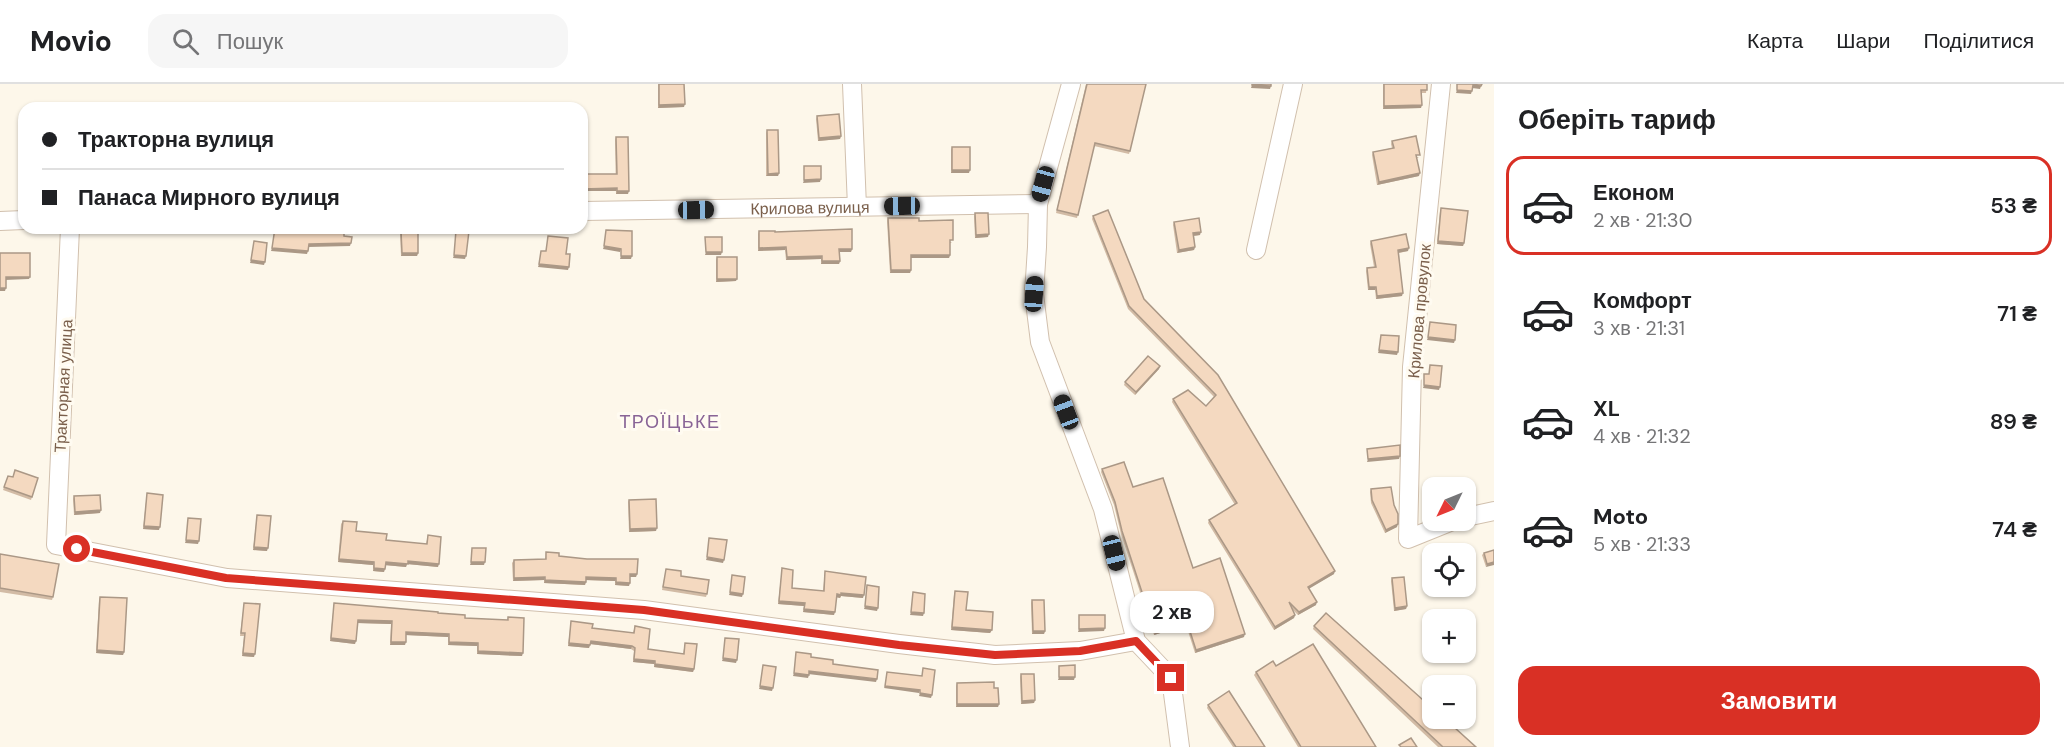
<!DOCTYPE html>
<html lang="uk">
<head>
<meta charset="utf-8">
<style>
	:root { --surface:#fff; --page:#f6f6f6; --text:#202124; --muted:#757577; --line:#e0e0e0; --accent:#d93025 }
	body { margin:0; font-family:"DM Sans",sans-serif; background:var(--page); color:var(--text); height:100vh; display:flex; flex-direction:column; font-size:22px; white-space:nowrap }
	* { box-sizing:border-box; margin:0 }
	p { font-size:20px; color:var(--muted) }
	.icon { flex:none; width:33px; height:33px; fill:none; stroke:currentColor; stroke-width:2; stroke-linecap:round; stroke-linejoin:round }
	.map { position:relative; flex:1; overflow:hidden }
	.panel { display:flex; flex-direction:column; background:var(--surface); width:570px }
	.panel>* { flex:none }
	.banner { position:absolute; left:18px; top:18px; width:570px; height:132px; border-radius:18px; box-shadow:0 2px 4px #0004; display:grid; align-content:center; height:132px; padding:0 24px; background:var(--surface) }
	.needle { width:39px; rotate:227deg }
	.controls { position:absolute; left:1422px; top:393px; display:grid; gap:12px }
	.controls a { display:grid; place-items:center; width:54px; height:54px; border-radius:12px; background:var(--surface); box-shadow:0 2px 4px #0004; font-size:30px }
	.end { position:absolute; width:27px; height:27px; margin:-14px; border:8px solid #d93025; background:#fff; box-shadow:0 0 0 3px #fff }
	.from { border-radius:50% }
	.bubble { position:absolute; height:42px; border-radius:18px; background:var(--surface); box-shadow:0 2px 4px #0004; font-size:20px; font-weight:600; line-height:42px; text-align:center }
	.car { position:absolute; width:18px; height:36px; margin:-18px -9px; border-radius:8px; box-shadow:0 0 4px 2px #0007; background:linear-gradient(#222 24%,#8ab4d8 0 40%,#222 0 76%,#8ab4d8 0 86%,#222 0) }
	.banner b { display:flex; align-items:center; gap:21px; height:57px; font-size:22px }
	.banner b+b { border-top:2px solid var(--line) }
	.banner i { width:15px; height:15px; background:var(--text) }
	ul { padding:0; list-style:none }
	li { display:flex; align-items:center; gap:18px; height:99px; margin:0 12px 9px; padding:0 12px; border:3px solid transparent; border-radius:18px }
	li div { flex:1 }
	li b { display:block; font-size:22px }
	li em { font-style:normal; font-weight:600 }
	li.current { border-color:var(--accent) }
	li>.icon { width:54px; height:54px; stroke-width:1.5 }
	h2 { padding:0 24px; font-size:27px; line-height:72px }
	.button { display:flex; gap:12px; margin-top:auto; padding:12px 24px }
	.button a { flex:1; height:69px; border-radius:18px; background:var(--accent); color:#fff; font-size:24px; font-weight:600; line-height:69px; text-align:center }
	header { display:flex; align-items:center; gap:36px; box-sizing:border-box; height:84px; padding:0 30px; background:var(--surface); border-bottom:2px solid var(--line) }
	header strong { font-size:28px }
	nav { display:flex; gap:33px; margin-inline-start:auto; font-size:21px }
	.search { width:420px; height:54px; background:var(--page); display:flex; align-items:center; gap:15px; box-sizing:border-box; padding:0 21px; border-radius:18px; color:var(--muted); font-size:22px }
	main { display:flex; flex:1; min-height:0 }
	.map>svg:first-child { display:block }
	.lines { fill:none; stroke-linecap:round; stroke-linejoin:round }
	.minor-casing { stroke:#d1c0ae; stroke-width:20 }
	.minor { stroke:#fff; stroke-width:18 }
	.wall { fill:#d2bba5 }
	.shaded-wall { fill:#ab9886 }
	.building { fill:#f4d9c0; stroke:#ab9886; stroke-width:1.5 }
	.route { stroke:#d93025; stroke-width:8 }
	.labels { text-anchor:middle; stroke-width:6; stroke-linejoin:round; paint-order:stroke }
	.street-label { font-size:16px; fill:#7a5f4b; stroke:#fffbf1 }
	.neighbourhood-label { font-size:18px; letter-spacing:1.5px; fill:#896496; stroke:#fffbf1 }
</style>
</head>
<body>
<header>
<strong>Movio</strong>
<div class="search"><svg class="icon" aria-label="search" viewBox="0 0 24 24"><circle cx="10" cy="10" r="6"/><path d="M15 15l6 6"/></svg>Пошук</div>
<nav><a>Карта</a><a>Шари</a><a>Поділитися</a></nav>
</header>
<main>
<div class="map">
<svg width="1494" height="663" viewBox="0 0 1494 663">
	<rect width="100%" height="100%" fill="#fdf7ea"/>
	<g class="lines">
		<defs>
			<g id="minor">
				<polyline points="852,0 857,123"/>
				<polyline points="1071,0 1038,120 1037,163 1034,210 1040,258 1103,425 1136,557 1171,594 1180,663"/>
				<polyline points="1441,0 1412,283 1408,455 1455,436"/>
				<path id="s1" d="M582,127L1038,120"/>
				<polyline points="0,137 24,136"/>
				<polyline points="70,144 56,461 227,494 644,526 899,560 995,571 1080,567 1136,557"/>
				<polyline points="1256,166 1293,0"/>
				<polyline points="1466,433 1494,427"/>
			</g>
		</defs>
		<use href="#minor" class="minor-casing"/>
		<use href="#minor" class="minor"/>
	</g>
	<g class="wall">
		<polygon points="658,0 684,0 684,23 658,24"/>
		<polygon points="1086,0 1130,67 1129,70 1094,62 1077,134 1056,129"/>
		<polygon points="1383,0 1427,0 1426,9 1422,9 1421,24 1383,25"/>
		<polygon points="817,32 841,52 840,55 818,57 816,35"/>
		<polygon points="767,46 779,89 778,92 766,92 766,49"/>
		<polygon points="616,53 628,110 616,110 615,56"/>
		<polygon points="1392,57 1419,74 1417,74 1419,92 1377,101 1372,71 1373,68 1392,64 1391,60"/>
		<polygon points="952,63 969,89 951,89 951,66"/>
		<polygon points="23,71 24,118 20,118 20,104 21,101 22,101 22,74"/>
		<polygon points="1441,124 1464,159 1463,162 1437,160 1440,127"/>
		<polygon points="975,129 988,153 975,154 974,132"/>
		<polygon points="1093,132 1144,215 1218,291 1334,490 1309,504 1316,521 1298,531 1293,526 1295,531 1294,534 1274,546 1208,439 1209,436 1235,421 1172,318 1173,315 1206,322 1214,313 1128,225 1092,135"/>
		<polygon points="888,134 919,137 952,159 950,159 950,171 949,174 911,174 911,186 910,189 890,189 887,137"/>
		<polygon points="1174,138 1200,151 1194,152 1195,163 1194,166 1177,169 1173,141"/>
		<polygon points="401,147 418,169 417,172 401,172 400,150"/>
		<polygon points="759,147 775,148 852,165 851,168 840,168 840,177 839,180 821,180 821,175 786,176 785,166 758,167 758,150"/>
		<polygon points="1371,157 1408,167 1399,169 1402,212 1376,215 1375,206 1368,206 1366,187 1367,184 1374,183 1370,160"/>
		<polygon points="717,173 736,197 716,198 716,176"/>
		<polygon points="1160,282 1159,285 1135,311 1124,301 1125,298"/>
		<polygon points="1102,385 1133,403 1244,553 1195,569 1186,541 1154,551 1121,450 1114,421 1101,388"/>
		<polygon points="8,392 13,393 38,394 31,416 3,406"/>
		<polygon points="1371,405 1397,443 1385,449 1371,419 1370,408"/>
		<polygon points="147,409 159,446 143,445"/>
		<polygon points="74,412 100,429 74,431 73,415"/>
		<polygon points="629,416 656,447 629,448 628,418"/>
		<polygon points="257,431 267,467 253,466"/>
		<polygon points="343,437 356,447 386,456 426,460 428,451 438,483 407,480 406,483 385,481 384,488 373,487 373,481 338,478 341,440"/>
		<polygon points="1494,466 1486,483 1482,471 1484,469"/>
		<polygon points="546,468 559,472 637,490 636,493 630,493 629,502 615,501 615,497 586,496 585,501 544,499 544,496 513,497 512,479 514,476 545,475"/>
		<polygon points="0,470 53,513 52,516 0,508"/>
		<polygon points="782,484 792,504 823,507 825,487 863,514 841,512 840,514 836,513 834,531 803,528 804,522 778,520"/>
		<polygon points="666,485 681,492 707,510 706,513 662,506"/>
		<polygon points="1428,488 1447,506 1446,509 1430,511 1427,491"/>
		<polygon points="1392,494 1407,522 1406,525 1394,527 1391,497"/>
		<polygon points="955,507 966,526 992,546 990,549 951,546 954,510"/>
		<polygon points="100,513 124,568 123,571 96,569 99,516"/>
		<polygon points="1032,516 1045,547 1044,550 1032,550 1031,519"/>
		<polygon points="244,519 254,573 242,572 244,552 240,552"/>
		<polygon points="334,519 438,529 465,534 507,536 508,533 522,572 477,570 477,562 448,561 448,553 406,551 405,561 390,561 391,540 358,539 355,560 330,557"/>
		<polygon points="571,537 592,544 633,549 635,542 648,565 683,570 685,559 694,585 693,588 654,583 654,580 633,578 634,567 631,565 590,560 589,564 568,562"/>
		<polygon points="1314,542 1476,663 1438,663 1313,545"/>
		<polygon points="1276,582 1376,663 1298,663 1254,591 1256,588"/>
		<polygon points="1021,590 1035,616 1034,619 1021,620 1020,593"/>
		<polygon points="957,599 994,604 999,620 998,623 956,623 956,602"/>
		<polygon points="1208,621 1265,663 1233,663 1207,624"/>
	</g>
	<g class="shaded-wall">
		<polygon points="1252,1 1271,2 1270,5 1251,4"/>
		<polygon points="1473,1 1481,2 1480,5 1472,4"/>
		<polygon points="1457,6 1472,7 1471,10 1456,9"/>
		<polygon points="685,20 684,23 658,24 659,21"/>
		<polygon points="1422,21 1421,24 1383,25 1384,22"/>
		<polygon points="841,52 840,55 818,57 819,54"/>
		<polygon points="952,86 970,86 969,89 951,89"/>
		<polygon points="779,89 778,92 766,92 768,90"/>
		<polygon points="1420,89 1419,92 1377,101 1379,98"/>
		<polygon points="821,95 820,98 803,99 804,96"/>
		<polygon points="617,104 616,107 582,107 582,105"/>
		<polygon points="617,107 629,107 628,110 616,110"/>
		<polygon points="1201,148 1200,151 1192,152 1193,149"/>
		<polygon points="989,150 988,153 975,154 976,151"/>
		<polygon points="1438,157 1464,159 1463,162 1437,160"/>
		<polygon points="351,159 350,162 308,163 309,160"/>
		<polygon points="604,162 621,165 620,168 603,165"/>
		<polygon points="786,163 785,166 758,167 759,164"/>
		<polygon points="1195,163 1194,166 1177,169 1179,166"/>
		<polygon points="272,164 308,167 307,170 271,167"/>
		<polygon points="1409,164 1408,167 1397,169 1398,166"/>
		<polygon points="839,165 852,165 851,168 838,168"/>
		<polygon points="706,168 722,168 721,171 705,171"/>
		<polygon points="402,169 418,169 417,172 401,172"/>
		<polygon points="454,171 466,172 465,175 453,174"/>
		<polygon points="911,171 950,171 949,174 910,174"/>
		<polygon points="621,172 632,172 631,175 620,175"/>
		<polygon points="822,172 821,175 786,176 787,173"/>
		<polygon points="251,176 265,178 264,181 250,179"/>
		<polygon points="822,177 840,177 839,180 821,180"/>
		<polygon points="539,180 569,183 568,186 538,183"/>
		<polygon points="891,186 911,186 910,189 890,189"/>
		<polygon points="6,193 30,193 29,195 5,196"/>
		<polygon points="717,195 737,195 736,197 716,198"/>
		<polygon points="1369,203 1376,203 1375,206 1368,206"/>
		<polygon points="0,204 6,204 5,207 0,207"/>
		<polygon points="1403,209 1402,212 1376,215 1377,212"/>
		<polygon points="1428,253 1455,256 1454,259 1427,256"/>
		<polygon points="1379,266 1398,268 1397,271 1378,269"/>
		<polygon points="1160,282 1159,285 1135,311 1136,308"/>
		<polygon points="1424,301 1440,303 1439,306 1423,304"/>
		<polygon points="1400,372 1399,375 1367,378 1368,375"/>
		<polygon points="101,426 100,429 74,431 75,428"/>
		<polygon points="1398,440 1397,443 1385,449 1386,446"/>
		<polygon points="144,442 160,443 159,446 143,445"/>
		<polygon points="657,444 656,447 629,448 630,445"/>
		<polygon points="186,456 199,457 198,460 185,459"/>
		<polygon points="254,463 268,464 267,467 253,466"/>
		<polygon points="707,473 724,476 723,479 706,476"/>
		<polygon points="339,475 374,478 373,481 338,478"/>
		<polygon points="408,477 439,480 438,483 407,480 406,483 384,481 386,478"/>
		<polygon points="471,478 485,478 484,481 470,481"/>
		<polygon points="1494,478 1494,481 1486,483 1487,480"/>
		<polygon points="374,484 385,485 384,488 373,487"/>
		<polygon points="1335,487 1334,490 1307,506 1308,503"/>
		<polygon points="630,490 637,490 636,493 629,493"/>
		<polygon points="545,493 544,496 513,497 514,494"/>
		<polygon points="586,493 616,494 615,497 585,496"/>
		<polygon points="545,496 586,498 585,501 544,499"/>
		<polygon points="616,498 630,499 629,502 615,501"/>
		<polygon points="1447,506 1446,509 1430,511 1431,508"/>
		<polygon points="730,508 743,510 742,513 729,511"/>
		<polygon points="841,509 864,511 863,514 841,512 840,514 836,513 837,510"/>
		<polygon points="779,517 805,519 804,522 778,520"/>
		<polygon points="1317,518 1316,521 1298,531 1299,528"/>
		<polygon points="865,522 878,524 877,527 864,525"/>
		<polygon points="1407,522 1406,525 1394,527 1395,524"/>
		<polygon points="804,525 835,528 834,531 803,528"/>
		<polygon points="911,528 924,529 923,532 910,531"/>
		<polygon points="1295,531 1294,534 1274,546 1275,543"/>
		<polygon points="358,536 392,537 391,540 357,539"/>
		<polygon points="1187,538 1186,541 1154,551 1155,548"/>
		<polygon points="952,543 992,546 990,549 951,546"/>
		<polygon points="1105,544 1104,547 1078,548 1079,545"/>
		<polygon points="1033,547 1045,547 1044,550 1032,550"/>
		<polygon points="406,548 449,550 448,553 405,551"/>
		<polygon points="1245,550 1244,553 1195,569 1196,566"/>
		<polygon points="331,554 356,557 355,560 330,557"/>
		<polygon points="591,557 632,562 631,565 590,560"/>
		<polygon points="391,558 406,558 405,561 390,561"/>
		<polygon points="449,558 478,559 477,562 448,561"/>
		<polygon points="569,559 590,561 589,564 568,562"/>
		<polygon points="97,566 124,568 123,571 96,569"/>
		<polygon points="478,567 523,569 522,572 477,570"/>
		<polygon points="243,569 255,570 254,573 242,572"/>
		<polygon points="723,574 737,576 736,579 722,577"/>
		<polygon points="634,575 655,577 654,580 633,578"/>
		<polygon points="655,580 694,585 693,588 654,583"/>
		<polygon points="809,587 877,595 876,598 808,590"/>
		<polygon points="794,589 809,591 808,594 793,592"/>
		<polygon points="1059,593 1075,593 1074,596 1058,596"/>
		<polygon points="760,602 773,604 772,607 759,605"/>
		<polygon points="885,602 920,606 919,609 884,604"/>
		<polygon points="920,609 932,611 931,614 919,612"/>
		<polygon points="1035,616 1034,619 1021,620 1022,617"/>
		<polygon points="957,620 999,620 998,623 956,623"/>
	</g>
	<g class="building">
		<polygon points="659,0 684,0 685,20 659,21"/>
		<polygon points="1087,0 1146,0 1130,67 1095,59 1078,131 1057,126"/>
		<polygon points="1252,0 1271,0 1271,2 1252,1"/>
		<polygon points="1384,0 1427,0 1427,6 1421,6 1422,21 1384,22"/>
		<polygon points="1457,0 1482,0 1481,2 1473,1 1472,7 1457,6"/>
		<polygon points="839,30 841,52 819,54 817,32"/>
		<polygon points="767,46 778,46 779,89 768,90"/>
		<polygon points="1416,52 1420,71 1416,71 1420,89 1379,98 1373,68 1394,64 1392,57"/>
		<polygon points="616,53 628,53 629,107 617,107 617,104 582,105 582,90 617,90"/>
		<rect x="952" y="63" width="18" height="23"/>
		<polygon points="23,71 24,71 24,115 21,115 21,101 24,101"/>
		<polygon points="804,82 821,82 821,95 804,96"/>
		<polygon points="1441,124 1468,127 1464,159 1438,157"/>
		<polygon points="1108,126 1144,215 1218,291 1335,487 1308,503 1317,518 1299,528 1289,518 1295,531 1275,543 1209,436 1237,419 1173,315 1188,306 1206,322 1216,311 1129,222 1093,132"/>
		<polygon points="975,129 988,129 989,150 976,151"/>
		<polygon points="888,134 919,134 919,137 953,136 953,156 950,156 950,171 911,171 911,186 891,186"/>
		<polygon points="1199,134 1201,148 1193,149 1195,163 1179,166 1174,138"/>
		<polygon points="275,144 321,148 321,144 344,144 344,152 352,153 351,159 309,160 308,167 272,164"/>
		<polygon points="852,145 852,165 839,165 840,177 822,177 822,172 787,173 786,163 759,164 759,147 775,147 775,148"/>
		<polygon points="456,146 469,147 466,172 454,171"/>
		<polygon points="606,146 632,147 632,172 621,172 621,165 604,162"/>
		<polygon points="401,147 418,147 418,169 402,169"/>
		<polygon points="1406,150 1409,164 1398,166 1403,209 1377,212 1376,203 1369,203 1367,184 1376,183 1371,157"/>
		<polygon points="548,152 568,154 566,170 570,170 569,183 539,180 541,167 546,167"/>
		<polygon points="705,153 722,153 722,168 706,168"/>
		<polygon points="254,157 267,159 265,178 251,176"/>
		<polygon points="0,169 30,169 30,193 6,193 6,204 0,204"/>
		<rect x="717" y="173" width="20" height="22"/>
		<polygon points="1430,238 1456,241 1455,256 1428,253"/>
		<polygon points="1381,251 1399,252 1398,268 1379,266"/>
		<polygon points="1148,272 1160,282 1136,308 1125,298"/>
		<polygon points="1430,281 1442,282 1440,303 1424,301 1424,290 1429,290"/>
		<polygon points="1400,361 1400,372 1368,375 1367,365"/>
		<polygon points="1124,378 1133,403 1163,394 1193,484 1220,474 1245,550 1196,566 1187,538 1155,548 1122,447 1115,418 1102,385"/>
		<polygon points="15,386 38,394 32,413 4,403 8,392 13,393"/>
		<polygon points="1391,403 1394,421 1398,430 1398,440 1386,446 1372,416 1371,405"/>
		<polygon points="147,409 163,411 160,443 144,442"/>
		<polygon points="100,411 101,426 75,428 74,412"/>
		<polygon points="656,415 657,444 630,445 629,416"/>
		<polygon points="257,431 271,432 268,464 254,463"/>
		<polygon points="188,434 201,435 199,457 186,456"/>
		<polygon points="343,437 357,438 356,447 387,450 386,456 427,460 428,451 441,453 439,480 408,477 408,480 386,478 385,485 374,484 374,478 339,475"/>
		<polygon points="709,454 727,456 724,476 707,473"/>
		<polygon points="472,464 486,464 485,478 471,478"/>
		<polygon points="1494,466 1494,478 1487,480 1484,469"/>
		<polygon points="546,468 559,469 559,472 587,475 638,475 637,490 630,490 630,499 616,498 616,494 586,493 586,498 545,496 545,493 514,494 514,476 546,475"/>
		<polygon points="0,470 59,480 53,513 0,504"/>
		<polygon points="782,484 793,486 792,504 824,507 825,487 866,493 864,511 841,509 841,511 837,510 835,528 804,525 805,519 779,517"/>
		<polygon points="666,485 681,487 681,492 709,496 707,510 663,503"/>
		<polygon points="1428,488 1432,488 1432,502 1447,502 1447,506 1431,508"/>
		<polygon points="732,491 745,493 743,510 730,508"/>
		<polygon points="1404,493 1407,522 1395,524 1392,494"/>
		<polygon points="867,501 879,503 878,524 865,522"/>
		<polygon points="955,507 968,508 966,526 993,528 992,546 952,543"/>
		<polygon points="913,508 925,510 924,529 911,528"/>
		<polygon points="100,513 127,514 124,568 97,566"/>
		<polygon points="1032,516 1044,516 1045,547 1033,547"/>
		<polygon points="244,519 260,520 255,570 243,569 245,549 241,549"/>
		<polygon points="334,519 438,528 438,529 465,531 465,534 508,536 508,533 524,534 523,569 478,567 478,559 449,558 449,550 406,548 406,558 391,558 392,537 358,536 356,557 331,554"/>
		<polygon points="1326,529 1432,624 1432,634 1444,634 1476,663 1443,663 1314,542"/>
		<polygon points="1079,531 1105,531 1105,544 1079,545"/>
		<polygon points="571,537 593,540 592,544 634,549 635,542 650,545 648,565 684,570 685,559 697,560 694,585 655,580 655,577 634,575 635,564 632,562 591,557 590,561 569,559"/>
		<polygon points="725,554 739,555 737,576 723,574"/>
		<polygon points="1313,560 1376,663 1301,663 1256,588 1273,577 1276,582"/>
		<polygon points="796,568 811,570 811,573 833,576 833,580 878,586 877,595 809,587 809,591 794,589"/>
		<polygon points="763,581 776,583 773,604 760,602"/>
		<polygon points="1075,581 1075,593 1059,593 1059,582"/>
		<polygon points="923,584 935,586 932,611 920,609 920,606 885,602 887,588 922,592"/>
		<polygon points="1021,590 1034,590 1035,616 1022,617"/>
		<polygon points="994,598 994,604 998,604 999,620 957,620 957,599"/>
		<polygon points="1229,607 1265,663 1236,663 1208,621"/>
		<polygon points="1411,654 1417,663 1401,663 1399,661"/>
	</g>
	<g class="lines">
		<polyline class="route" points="77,465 226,494 644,526 899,561 995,571 1080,567 1136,557 1171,594"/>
	</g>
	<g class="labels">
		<g class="street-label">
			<text dy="6" stroke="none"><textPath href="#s1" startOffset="228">Крилова вулиця</textPath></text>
			<text transform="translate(1419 227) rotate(-85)" y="6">Крилова провулок</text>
			<text transform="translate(63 302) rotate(-87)" y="6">Тракторная улица</text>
		</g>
		<g class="neighbourhood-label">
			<text x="670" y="344">ТРОЇЦЬКЕ</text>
		</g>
	</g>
</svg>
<div class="controls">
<a><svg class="needle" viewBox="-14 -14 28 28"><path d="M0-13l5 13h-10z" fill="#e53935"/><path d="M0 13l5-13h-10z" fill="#757577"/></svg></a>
<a><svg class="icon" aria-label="locate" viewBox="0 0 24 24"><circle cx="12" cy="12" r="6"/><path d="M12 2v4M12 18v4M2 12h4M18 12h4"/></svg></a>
<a>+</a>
<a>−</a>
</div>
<i class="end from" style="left:77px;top:465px"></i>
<i class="end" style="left:1171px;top:594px"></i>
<div class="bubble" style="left:1130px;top:507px;width:84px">2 хв</div>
<i class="car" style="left:1043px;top:100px;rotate:195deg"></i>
<i class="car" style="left:902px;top:122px;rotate:269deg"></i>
<i class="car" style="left:696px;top:126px;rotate:89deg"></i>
<i class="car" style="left:1034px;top:210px;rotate:4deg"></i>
<i class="car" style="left:1066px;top:328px;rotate:339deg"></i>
<i class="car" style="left:1114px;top:469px;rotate:166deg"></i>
<div class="banner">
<b><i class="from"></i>Тракторна вулиця</b>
<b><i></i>Панаса Мирного вулиця</b>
</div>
</div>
<section class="panel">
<h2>Оберіть тариф</h2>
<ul>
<li class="current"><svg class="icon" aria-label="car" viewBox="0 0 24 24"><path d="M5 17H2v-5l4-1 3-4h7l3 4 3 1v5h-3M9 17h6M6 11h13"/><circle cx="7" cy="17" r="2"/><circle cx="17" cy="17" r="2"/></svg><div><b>Економ</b><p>2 хв · 21:30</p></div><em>53 ₴</em></li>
<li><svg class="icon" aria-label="car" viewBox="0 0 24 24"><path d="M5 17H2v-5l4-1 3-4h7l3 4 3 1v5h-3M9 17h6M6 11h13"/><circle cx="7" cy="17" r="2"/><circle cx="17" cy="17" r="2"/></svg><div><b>Комфорт</b><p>3 хв · 21:31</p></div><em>71 ₴</em></li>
<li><svg class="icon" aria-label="car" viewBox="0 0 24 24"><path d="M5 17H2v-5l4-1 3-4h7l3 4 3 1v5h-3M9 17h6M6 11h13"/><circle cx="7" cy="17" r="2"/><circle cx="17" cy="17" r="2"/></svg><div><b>XL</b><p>4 хв · 21:32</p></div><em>89 ₴</em></li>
<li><svg class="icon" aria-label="car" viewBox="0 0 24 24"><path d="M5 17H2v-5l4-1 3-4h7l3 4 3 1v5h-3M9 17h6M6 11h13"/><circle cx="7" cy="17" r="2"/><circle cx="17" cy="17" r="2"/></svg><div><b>Moto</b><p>5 хв · 21:33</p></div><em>74 ₴</em></li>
</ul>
<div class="button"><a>Замовити</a></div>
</section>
</main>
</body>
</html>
